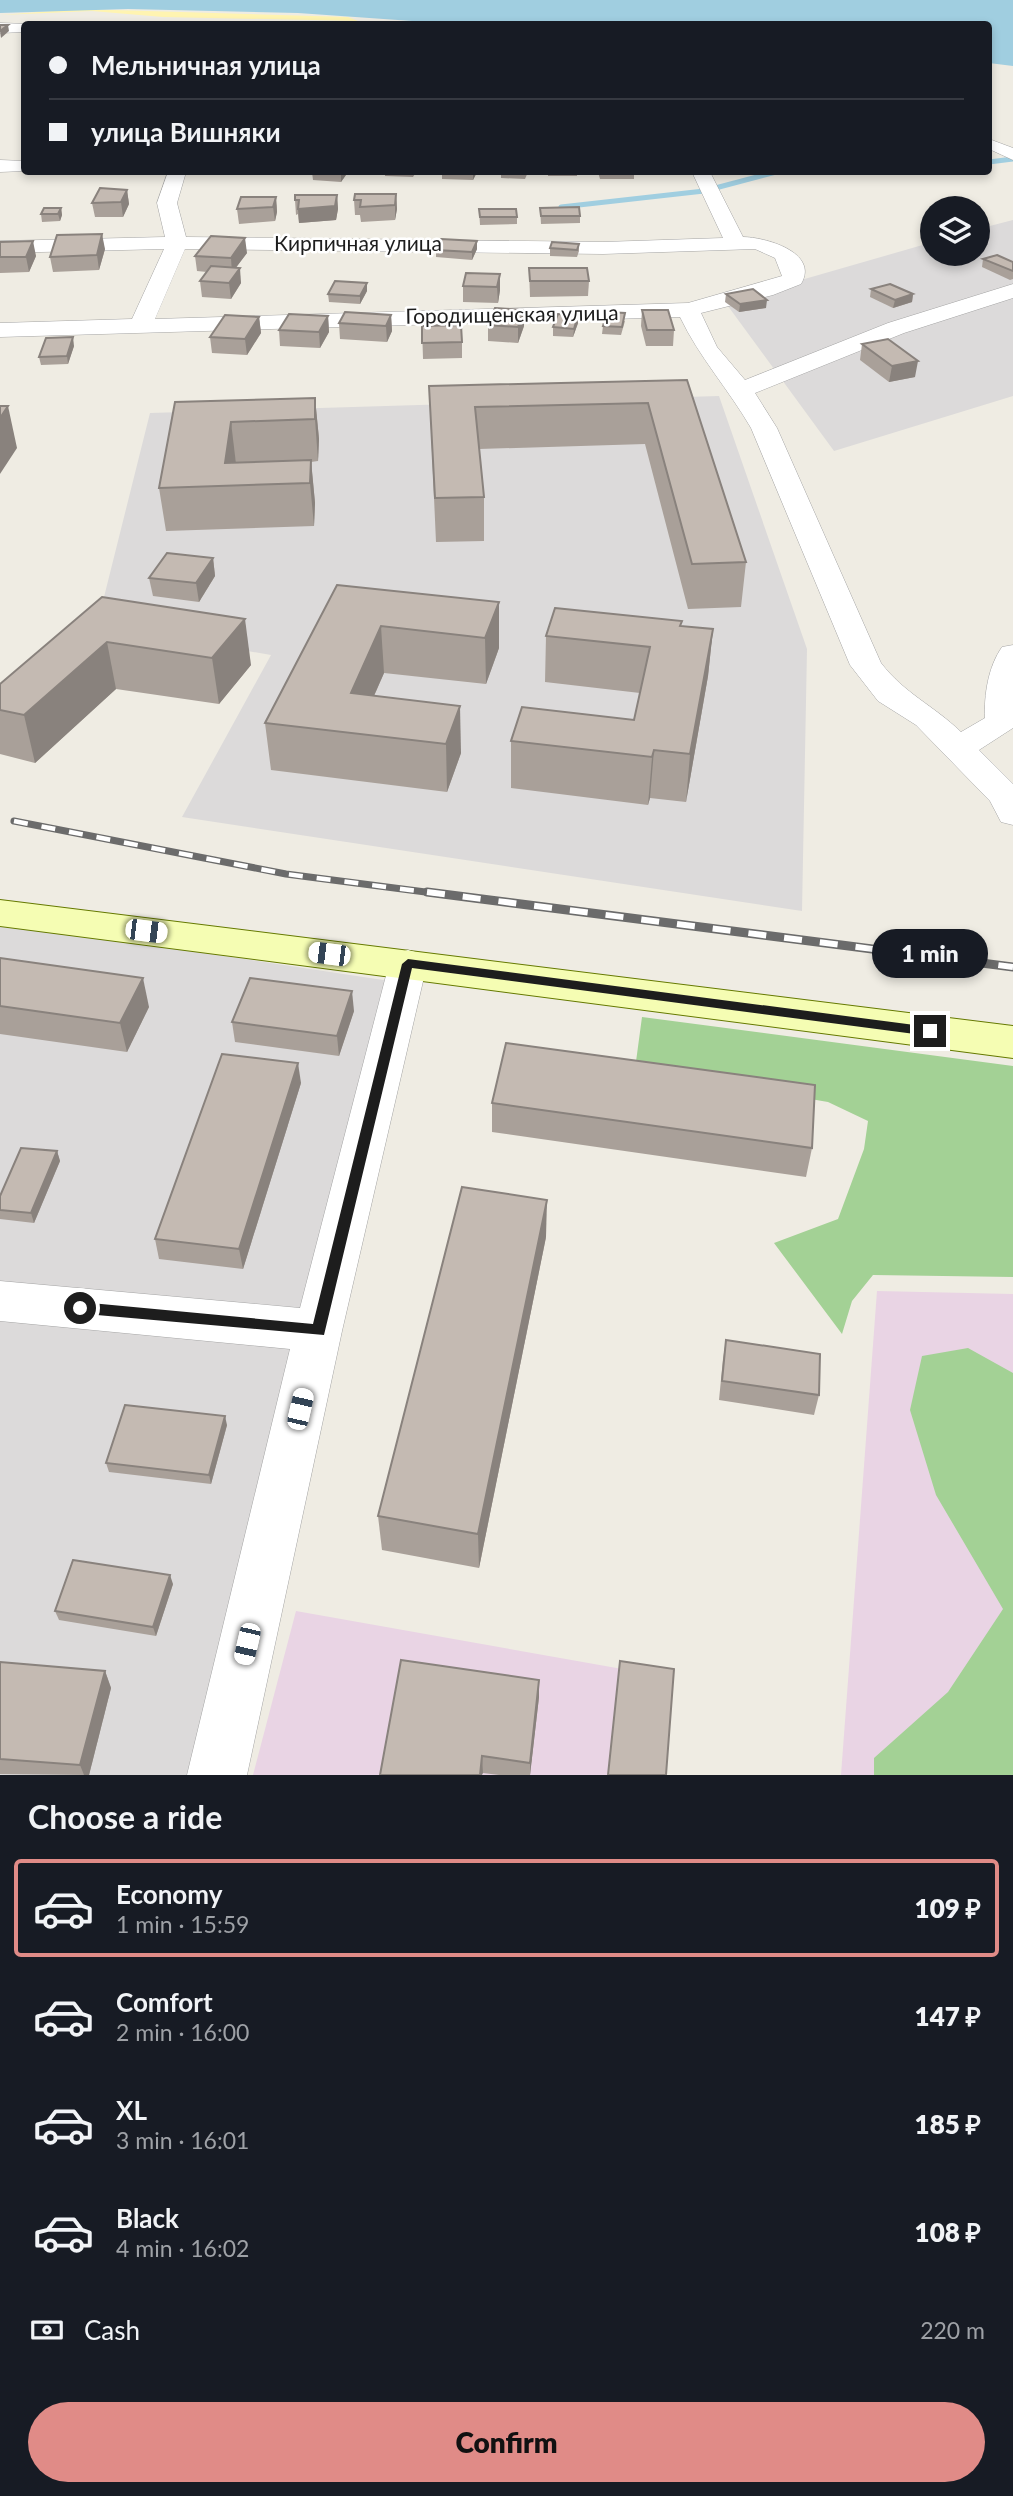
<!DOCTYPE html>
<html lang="en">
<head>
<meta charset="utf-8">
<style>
	:root { --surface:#171b24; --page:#20242c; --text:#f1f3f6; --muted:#9ea1a6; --line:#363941; --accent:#e08b87 }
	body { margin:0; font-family:Lato,sans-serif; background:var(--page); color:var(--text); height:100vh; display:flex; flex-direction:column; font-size:26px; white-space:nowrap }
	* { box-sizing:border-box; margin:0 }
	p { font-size:23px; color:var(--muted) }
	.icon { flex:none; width:38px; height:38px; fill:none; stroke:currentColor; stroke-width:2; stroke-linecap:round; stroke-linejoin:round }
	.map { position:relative; height:1775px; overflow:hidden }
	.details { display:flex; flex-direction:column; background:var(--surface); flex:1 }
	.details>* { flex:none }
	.top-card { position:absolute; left:21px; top:21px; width:971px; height:154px; border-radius:7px; box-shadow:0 4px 10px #0003; display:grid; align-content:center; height:154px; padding:0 28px; background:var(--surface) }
	.controls { position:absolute; left:920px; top:196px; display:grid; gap:14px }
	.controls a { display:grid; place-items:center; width:70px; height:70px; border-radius:50%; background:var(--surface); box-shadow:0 4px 10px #0003; font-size:35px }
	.end { position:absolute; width:32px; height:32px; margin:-16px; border:9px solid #1d1d1d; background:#fff; box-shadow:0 0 0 4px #fff }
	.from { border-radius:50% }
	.bubble { position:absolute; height:49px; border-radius:24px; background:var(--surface); box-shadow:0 4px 10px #0003; font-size:23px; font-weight:800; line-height:49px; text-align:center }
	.car { position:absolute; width:21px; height:42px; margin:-21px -10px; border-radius:9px; box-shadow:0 0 5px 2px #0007; background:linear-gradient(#fff 24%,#345 0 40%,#fff 0 76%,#345 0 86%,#fff 0) }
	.top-card b { display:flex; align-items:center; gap:24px; height:66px; font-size:26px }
	.top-card b+b { border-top:2px solid var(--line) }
	.top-card i { width:18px; height:18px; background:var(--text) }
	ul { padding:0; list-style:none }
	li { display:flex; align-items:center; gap:21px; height:98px; margin:0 14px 10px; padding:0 14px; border:4px solid transparent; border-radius:7px }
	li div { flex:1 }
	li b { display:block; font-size:26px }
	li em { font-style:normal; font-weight:800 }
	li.on { border-color:var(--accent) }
	li>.icon { width:63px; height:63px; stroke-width:1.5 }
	h2 { padding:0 28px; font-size:32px; line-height:84px }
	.pay { display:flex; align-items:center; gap:18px; height:77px; padding:0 28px; font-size:26px }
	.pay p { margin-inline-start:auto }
	.primary-button { display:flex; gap:14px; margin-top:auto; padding:14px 28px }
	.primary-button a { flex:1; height:80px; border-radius:42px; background:var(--accent); color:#111; font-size:28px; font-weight:800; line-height:80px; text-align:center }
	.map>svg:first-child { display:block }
	.residential { fill:#dcdada }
	.industrial { fill:#e9d4e4 }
	.forest { fill:#a3d195 }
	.sand { fill:#fff4b1 }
	.water { fill:#a0cee0 }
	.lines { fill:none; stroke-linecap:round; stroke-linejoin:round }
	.stream { stroke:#a0cee0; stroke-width:5 }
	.street-casing { stroke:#a4a4a4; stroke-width:1 }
	.secondary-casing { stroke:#657900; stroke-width:2 }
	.street { fill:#fff; fill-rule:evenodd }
	.secondary { fill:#f5fdb3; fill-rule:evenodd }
	.rail-far1-casing { stroke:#6b6b6b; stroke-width:7 }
	.rail-casing { stroke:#6b6b6b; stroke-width:9 }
	.rail-far1 { stroke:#fff; stroke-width:4.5; stroke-dasharray:14; stroke-linecap:butt }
	.rail { stroke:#fff; stroke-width:6; stroke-dasharray:18; stroke-linecap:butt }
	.wall { fill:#a9a099 }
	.shaded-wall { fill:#89827d }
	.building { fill:#c4bab2; stroke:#89827d; stroke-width:2 }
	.route { fill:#1d1d1d }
	.labels { text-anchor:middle; stroke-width:5; stroke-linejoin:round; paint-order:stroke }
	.far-street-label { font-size:21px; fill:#1d1d1d; stroke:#fff }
</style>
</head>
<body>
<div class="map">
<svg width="1013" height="1775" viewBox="0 0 1013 1775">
	<rect width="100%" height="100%" fill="#efece3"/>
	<g class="residential">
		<polygon points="1013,220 1013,396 834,451 725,302 933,242 933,254 978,254 978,229"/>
		<polygon points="719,396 807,649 802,911 182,817 271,655 120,629 102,605 150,413"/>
		<polygon points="0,922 403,983 217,1775 0,1775"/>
	</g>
	<g class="industrial">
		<polygon points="877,1291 1013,1294 1013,1775 841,1775"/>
		<polygon points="296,1611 673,1678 665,1775 253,1775"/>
	</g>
	<g class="forest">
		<polygon points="642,1017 1013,1066 1013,1277 873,1275 852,1301 842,1334 774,1243 838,1219 864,1149 868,1121 828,1102 635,1069"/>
		<polygon points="968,1348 1013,1373 1013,1775 874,1775 874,1758 948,1692 1003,1609 936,1495 910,1410 922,1356"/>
	</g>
	<polygon class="sand" points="80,9 348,17 358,21 163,17 92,11 0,15"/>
	<polygon class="water" points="0,0 1013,0 1013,66 989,63 989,24 455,24 298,13 128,9 0,13"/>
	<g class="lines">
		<g class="stream">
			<polyline points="989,162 1013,159"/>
			<polyline points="561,207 704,191 776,172"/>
		</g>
		<defs>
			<g id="street">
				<polygon points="0,23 28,24 24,24 24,32 0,33"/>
				<polygon points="989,139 1013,148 1013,160 989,149"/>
				<polygon points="0,160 24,161 24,171 0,172"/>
				<path d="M168,172H186L177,203L186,237L603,242L723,238L692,172H710L743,237C764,237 820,252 801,284L773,295L701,313L717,347L745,380L888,323L1013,284V298L904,333L755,393L777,428L881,663C905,694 933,705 961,732L985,718C984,695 988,667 1002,647L1013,645V728L979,750L1013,784V825L1001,822L990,801L916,725L878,701L850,665L751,428C729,390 699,357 680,317L0,337V323L132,319L164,249L0,253V241L165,237L157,203ZM185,249L603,254L755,249L775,258L782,276L688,303L155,319Z"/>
				<polygon points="408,950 422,954 427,964 342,1331 247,1775 187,1775 290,1349 0,1321 0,1281 300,1308 389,964 394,954"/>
			</g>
			<polygon id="secondary" points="0,900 1013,1026 1013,1058 0,926"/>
		</defs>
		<use href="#street" class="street-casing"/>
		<use href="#secondary" class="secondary-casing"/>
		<use href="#street" class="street"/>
		<use href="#secondary" class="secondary"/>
		<defs>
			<polyline id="rail-far1" points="14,821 286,874 441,894"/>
			<polyline id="rail" points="427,892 1013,967"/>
		</defs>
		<use href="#rail-far1" class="rail-far1-casing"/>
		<use href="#rail" class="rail-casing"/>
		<use href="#rail-far1" class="rail-far1"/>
		<use href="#rail" class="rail"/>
	</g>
	<g class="wall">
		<polygon points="312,172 348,172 341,182 313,180"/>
		<polygon points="385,172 416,172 413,177 385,176"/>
		<polygon points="442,172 477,172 473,180 442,179"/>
		<polygon points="501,172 528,172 525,179 501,178"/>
		<rect x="548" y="172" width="29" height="4"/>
		<polygon points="598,172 634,172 634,179 600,179"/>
		<polygon points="127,190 129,204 123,217 95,217 92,203"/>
		<polygon points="396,194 397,209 395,220 361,222 360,215 355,215 354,200"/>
		<polygon points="337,195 338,209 336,220 299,223 298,214 296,215 295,200"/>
		<polygon points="276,197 277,212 275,221 239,224 237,209"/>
		<polygon points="61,208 62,215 60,221 42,222 41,214"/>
		<polygon points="540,208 580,216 580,223 541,224"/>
		<polygon points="479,209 517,217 517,224 480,225"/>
		<polygon points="477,241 477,249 472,260 436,257 436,250"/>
		<polygon points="0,242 36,256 29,272 0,273"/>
		<polygon points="579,244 579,251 577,257 550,256 550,248"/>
		<polygon points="105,249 99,270 53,272 50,257"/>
		<polygon points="247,253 236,267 241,283 231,299 202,297 200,281 207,272 197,271 195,256"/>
		<polygon points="983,259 1013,262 1013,279 1010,280 982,267"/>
		<polygon points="529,268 589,281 588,296 530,297"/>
		<polygon points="500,274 500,290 498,303 463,302 463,286"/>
		<polygon points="367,283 367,291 360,304 329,302 328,294"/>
		<polygon points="871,289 913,294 912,302 893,308 870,297"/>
		<polygon points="726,294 766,308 739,312 725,302"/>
		<polygon points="524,310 524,326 518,343 488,341 488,325"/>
		<polygon points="642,310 674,330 673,346 646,346 641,326"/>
		<polygon points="391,315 392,331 387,342 340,339 339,323"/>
		<polygon points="578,315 578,323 573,337 553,336 553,327"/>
		<polygon points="328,316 329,332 320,348 280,346 279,330"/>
		<polygon points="259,317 261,333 247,355 212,353 210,337"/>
		<polygon points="625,321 621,335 602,334 603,326"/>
		<polygon points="422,326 462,342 462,358 423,359"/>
		<polygon points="862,344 915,377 889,382 860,360"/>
		<polygon points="74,346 68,364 41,365 39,357"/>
		<polygon points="687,380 746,562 741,607 688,609 645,444 479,449 484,497 484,541 436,542 429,386"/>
		<polygon points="315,398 319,439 318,461 311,462 315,503 314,526 166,531 159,488 175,402"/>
		<polygon points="213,558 215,576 199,602 153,596 149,578"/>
		<polygon points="337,585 499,602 499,648 486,684 384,673 374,696 461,753 447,792 271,770 265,723"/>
		<polygon points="102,597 251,665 219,704 116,689 35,763 0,754 0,684"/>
		<polygon points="681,626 713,629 708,676 686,802 650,798 648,805 511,788 511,741 634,720 640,693 545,682 546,636"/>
		<polygon points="0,958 149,1007 127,1052 0,1034"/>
		<polygon points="354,1011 339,1056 235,1042 232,1022"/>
		<polygon points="301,1083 243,1269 159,1259 155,1239"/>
		<polygon points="492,1103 812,1148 806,1177 492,1132"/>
		<polygon points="57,1151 60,1161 34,1223 0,1219 0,1196"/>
		<polygon points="546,1237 479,1568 382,1550 378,1516"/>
		<polygon points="726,1340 819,1395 814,1415 719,1400 723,1359"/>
		<polygon points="227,1425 211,1484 109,1472 106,1463"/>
		<polygon points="173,1584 156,1636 59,1620 55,1611"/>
		<polygon points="0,1662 105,1671 111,1688 89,1775 0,1774"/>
		<polygon points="539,1680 539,1697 530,1775 499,1775 483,1773 380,1775"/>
	</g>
	<g class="shaded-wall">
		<polygon points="8,25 9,31 1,38 0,31"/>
		<polygon points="341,172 348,172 341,182"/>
		<polygon points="473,172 477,172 473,180"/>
		<polygon points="127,190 129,204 123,217 121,202"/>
		<polygon points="396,194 397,209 395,220 395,205"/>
		<polygon points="337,195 338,209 336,220 299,223 298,209"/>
		<polygon points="276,197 277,212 275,221 273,207"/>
		<polygon points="61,208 62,215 60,221 58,214"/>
		<polygon points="102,234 105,249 99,270 97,255"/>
		<polygon points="245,238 247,253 232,273 231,258"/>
		<polygon points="33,241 36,256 29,272 26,257"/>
		<polygon points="477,241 477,249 472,260 472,252"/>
		<polygon points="240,268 241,283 231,299 229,283"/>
		<polygon points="500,274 500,290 498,303 497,287"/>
		<polygon points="367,283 367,291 360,304 360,296"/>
		<polygon points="913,294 912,302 893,308 895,300"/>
		<polygon points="767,300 766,308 739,312 740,304"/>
		<polygon points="524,310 524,326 518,343 518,327"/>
		<polygon points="391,315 392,331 387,342 386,326"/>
		<polygon points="578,315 578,323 573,337 574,329"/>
		<polygon points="328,316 329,332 320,348 319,332"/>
		<polygon points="259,317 261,333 247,355 245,339"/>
		<polygon points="73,337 74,346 68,364 67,356"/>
		<polygon points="918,361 915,377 889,382 892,366"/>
		<polygon points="315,398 319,439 318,461 315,419"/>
		<polygon points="8,406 17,448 0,474 0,418"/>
		<polygon points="231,422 236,464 225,463"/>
		<polygon points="311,460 315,503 314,526 310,483"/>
		<polygon points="213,558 215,576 199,602 196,583"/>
		<polygon points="499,602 499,648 486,684 485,638"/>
		<polygon points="245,619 251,665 219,704 212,658"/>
		<polygon points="381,626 384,673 357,734 351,693"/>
		<polygon points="713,629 708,676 686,802 690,754"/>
		<polygon points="107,642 116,689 35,763 24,715"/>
		<polygon points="460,706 461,753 447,792 446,744"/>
		<polygon points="654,750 650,798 648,805 652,757"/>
		<polygon points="143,978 149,1007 127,1052 120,1023"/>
		<polygon points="352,991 354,1011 339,1056 337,1036"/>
		<polygon points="298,1063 301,1083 243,1269 239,1249"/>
		<polygon points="57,1151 60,1161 34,1223 31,1213"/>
		<polygon points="547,1200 546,1237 479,1568 478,1534"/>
		<polygon points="225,1416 227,1425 211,1484 209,1475"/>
		<polygon points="170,1575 173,1584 156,1636 153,1627"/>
		<polygon points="105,1671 111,1688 89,1775 84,1775 80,1765"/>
		<polygon points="539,1680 539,1697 530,1775 530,1763"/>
		<polygon points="482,1756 483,1773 482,1775 480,1775"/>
	</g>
	<g class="building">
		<polygon points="0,25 8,25 0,31"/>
		<polygon points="100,188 127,190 121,202 92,203"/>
		<polygon points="355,194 396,194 395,205 360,207 361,200 354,200"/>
		<polygon points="295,195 337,195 335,206 298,209 299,200 295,200"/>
		<polygon points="241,197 276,197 273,207 237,209"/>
		<polygon points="579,207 580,216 541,216 540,208"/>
		<polygon points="44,208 61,208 58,214 41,214"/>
		<polygon points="479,209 516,209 517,217 480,217"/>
		<polygon points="102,234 97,255 50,257 57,235"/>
		<polygon points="211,236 245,238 231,258 195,256"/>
		<polygon points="441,239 477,241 472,252 436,250"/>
		<polygon points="33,241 26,257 0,257 0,242"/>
		<polygon points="552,242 579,244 577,250 550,248"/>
		<polygon points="997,255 1013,262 1013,271 983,259"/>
		<polygon points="211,266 240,268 229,283 200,281"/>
		<polygon points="529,268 587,268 589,281 530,281"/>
		<polygon points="466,273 500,274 497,287 463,286"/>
		<polygon points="335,281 367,283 360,296 328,294"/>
		<polygon points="890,284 913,294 895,300 871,289"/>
		<polygon points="753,289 767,300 740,304 726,294"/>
		<polygon points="495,308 524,310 518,327 488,325"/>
		<polygon points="642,310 668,310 674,330 647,330"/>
		<polygon points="345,312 391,315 386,326 339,323"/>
		<polygon points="607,312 625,313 622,327 603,326"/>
		<polygon points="289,314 328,316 319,332 279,330"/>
		<polygon points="558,314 578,315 574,329 553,327"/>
		<polygon points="225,315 259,317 245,339 210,337"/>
		<polygon points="461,325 462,342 422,343 422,326"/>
		<polygon points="73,337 67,356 39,357 46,338"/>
		<polygon points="888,339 918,361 892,366 862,344"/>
		<polygon points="687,380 746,562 692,564 648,403 475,407 484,497 435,498 429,386"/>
		<polygon points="315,398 315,419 231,422 225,463 311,460 310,483 159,488 175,402"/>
		<polygon points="0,406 8,406 0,418"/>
		<polygon points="167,553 213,558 196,583 149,578"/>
		<polygon points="337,585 499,602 485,638 381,626 351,693 460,706 446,744 265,723"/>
		<polygon points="102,597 245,619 212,658 107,642 24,715 0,710 0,684"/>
		<polygon points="555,608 682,621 680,626 713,629 690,754 654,750 652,757 511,741 522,707 634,720 650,647 546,636"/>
		<polygon points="0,958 143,978 120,1023 0,1006"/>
		<polygon points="250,978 352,991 337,1036 232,1022"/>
		<polygon points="506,1043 815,1085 812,1148 492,1103"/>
		<polygon points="222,1054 298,1063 239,1249 155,1239"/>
		<polygon points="21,1148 57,1151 31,1213 0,1210 0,1196"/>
		<polygon points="462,1187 547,1200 478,1534 378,1516"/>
		<polygon points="726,1340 820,1354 819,1395 722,1381"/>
		<polygon points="125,1405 225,1416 209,1475 106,1463"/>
		<polygon points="73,1560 170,1575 153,1627 55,1611"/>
		<polygon points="401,1660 539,1680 530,1763 482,1756 480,1775 380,1775"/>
		<polygon points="620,1661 674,1669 666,1775 608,1775"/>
		<polygon points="0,1662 105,1671 80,1765 0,1759"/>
	</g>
	<polygon class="route" points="408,959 930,1027 936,1031 930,1036 412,968 324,1335 74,1313 74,1304 80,1302 313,1324 402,964"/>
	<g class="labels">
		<g class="far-street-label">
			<text x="358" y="251">Кирпичная улица</text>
			<text transform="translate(512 315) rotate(-1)" y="7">Городищенская улица</text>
		</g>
	</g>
</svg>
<div class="controls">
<a><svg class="icon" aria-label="layers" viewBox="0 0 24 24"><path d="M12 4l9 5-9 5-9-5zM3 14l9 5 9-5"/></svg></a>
</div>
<i class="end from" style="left:80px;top:1308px"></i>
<i class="end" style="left:930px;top:1031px"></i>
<div class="bubble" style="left:872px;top:929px;width:116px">1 min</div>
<i class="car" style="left:146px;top:931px;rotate:97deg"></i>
<i class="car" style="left:329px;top:954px;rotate:277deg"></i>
<i class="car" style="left:300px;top:1409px;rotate:13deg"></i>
<i class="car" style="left:247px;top:1644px;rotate:193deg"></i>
<div class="top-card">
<b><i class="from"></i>Мельничная улица</b>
<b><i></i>улица Вишняки</b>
</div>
</div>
<section class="details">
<h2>Choose a ride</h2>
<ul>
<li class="on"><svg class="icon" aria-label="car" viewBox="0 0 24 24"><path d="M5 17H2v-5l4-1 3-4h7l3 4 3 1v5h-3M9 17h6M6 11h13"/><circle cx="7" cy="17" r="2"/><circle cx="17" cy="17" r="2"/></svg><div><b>Economy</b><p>1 min · 15:59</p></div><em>109 ₽</em></li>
<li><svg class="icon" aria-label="car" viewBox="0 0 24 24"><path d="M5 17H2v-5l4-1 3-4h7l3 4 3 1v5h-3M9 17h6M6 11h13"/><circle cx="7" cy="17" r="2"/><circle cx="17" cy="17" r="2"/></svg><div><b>Comfort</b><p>2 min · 16:00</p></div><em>147 ₽</em></li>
<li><svg class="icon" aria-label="car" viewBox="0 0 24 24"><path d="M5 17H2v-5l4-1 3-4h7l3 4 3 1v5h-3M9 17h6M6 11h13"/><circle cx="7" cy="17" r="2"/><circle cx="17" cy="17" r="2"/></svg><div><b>XL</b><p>3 min · 16:01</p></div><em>185 ₽</em></li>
<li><svg class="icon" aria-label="car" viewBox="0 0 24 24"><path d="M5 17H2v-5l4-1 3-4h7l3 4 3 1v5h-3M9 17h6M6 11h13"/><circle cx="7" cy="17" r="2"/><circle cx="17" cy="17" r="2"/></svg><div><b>Black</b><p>4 min · 16:02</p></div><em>108 ₽</em></li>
</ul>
<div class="pay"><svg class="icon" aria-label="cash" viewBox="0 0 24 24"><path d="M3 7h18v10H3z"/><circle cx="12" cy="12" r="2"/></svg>Cash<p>220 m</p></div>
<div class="primary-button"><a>Confirm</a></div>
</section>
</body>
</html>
